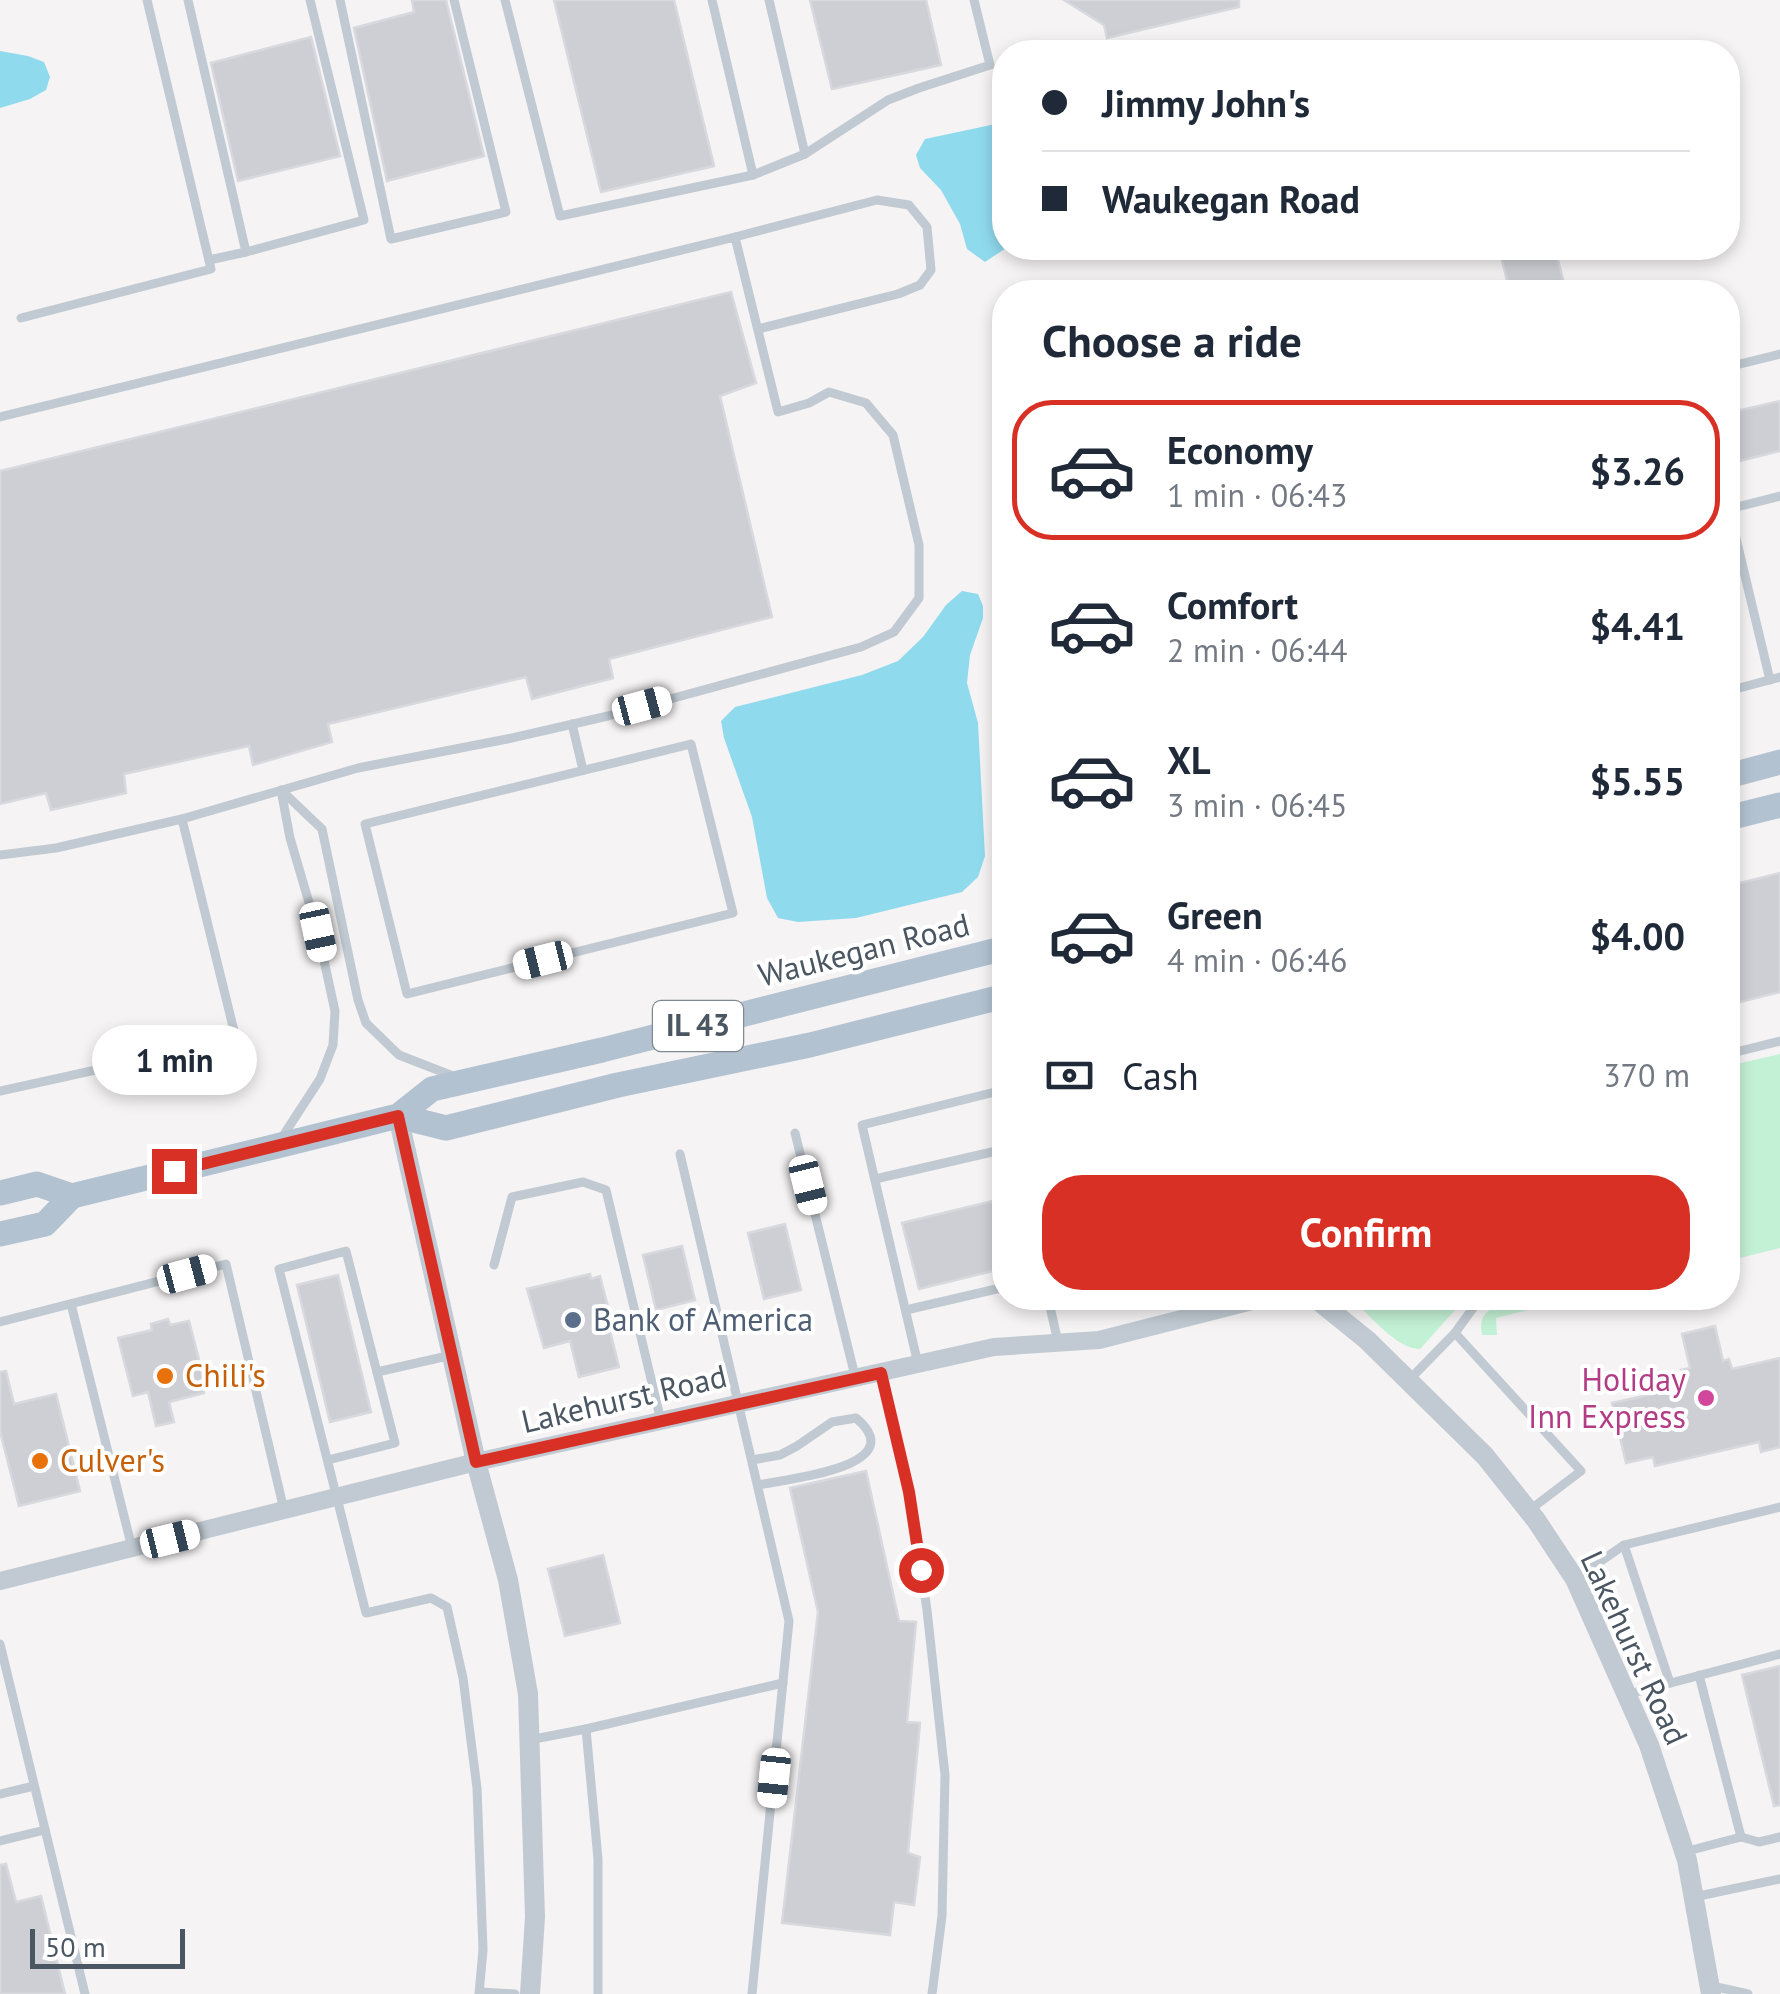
<!DOCTYPE html>
<html lang="en">
<head>
<meta charset="utf-8">
<style>
	:root { --surface:#fff; --page:#f6f6f7; --text:#1f2937; --muted:#747a83; --line:#e0e1e3; --accent:#d93025 }
	body { margin:0; font-family:"PT Sans",sans-serif; background:var(--page); color:var(--text); height:100vh; display:flex; flex-direction:column; font-size:38px; white-space:nowrap }
	* { box-sizing:border-box; margin:0 }
	p { font-size:32px; color:var(--muted) }
	.icon { flex:none; width:55px; height:55px; fill:none; stroke:currentColor; stroke-width:2; stroke-linecap:round; stroke-linejoin:round }
	.map { position:relative; flex:1; overflow:hidden }
	.sheet { position:absolute; left:992px; top:280px; width:748px; height:1030px; display:flex; flex-direction:column; background:var(--surface); border-radius:40px; box-shadow:0 5px 15px #0003 }
	.sheet>* { flex:none }
	.banner { position:absolute; left:992px; top:40px; width:748px; height:220px; border-radius:40px; box-shadow:0 5px 15px #0003; display:grid; align-content:center; height:220px; padding:0 50px; background:var(--surface) }
	.scale { position:absolute; left:30px; bottom:25px; width:155px; box-sizing:border-box; padding-left:10px; border:5px solid #4a5661; border-top:0; font-size:28px; line-height:35px; white-space:nowrap; color:#4a5661; -webkit-text-stroke:8px #fff; paint-order:stroke }
	.end { position:absolute; width:45px; height:45px; margin:-22px; border:12px solid #d93025; background:#fff; box-shadow:0 0 0 5px #fff }
	.from { border-radius:50% }
	.bubble { position:absolute; height:70px; border-radius:35px; background:var(--surface); box-shadow:0 5px 15px #0003; font-size:32px; font-weight:700; line-height:70px; text-align:center }
	.car { position:absolute; width:30px; height:60px; margin:-30px -15px; border-radius:12px; box-shadow:0 0 8px 2px #0007; background:linear-gradient(#fff 24%,#345 0 40%,#fff 0 76%,#345 0 86%,#fff 0) }
	.banner b { display:flex; align-items:center; gap:35px; height:95px; font-size:38px }
	.banner b+b { border-top:2px solid var(--line) }
	.banner i { width:25px; height:25px; background:var(--text) }
	ul { padding:0; list-style:none }
	li { display:flex; align-items:center; gap:30px; height:140px; margin:0 20px 15px; padding:0 30px; border:5px solid transparent; border-radius:40px }
	li div { flex:1 }
	li b { display:block; font-size:38px }
	li em { font-style:normal; font-weight:700 }
	li.selected { border-color:var(--accent) }
	li>.icon { width:90px; height:90px; stroke-width:1.5 }
	h2 { padding:0 50px; font-size:45px; line-height:120px }
	.pay { display:flex; align-items:center; gap:25px; height:110px; padding:0 50px; font-size:38px }
	.pay p { margin-inline-start:auto }
	.primary-button { display:flex; gap:20px; margin-top:auto; padding:20px 50px }
	.primary-button a { flex:1; height:115px; border-radius:40px; background:var(--accent); color:#fff; font-size:40px; font-weight:700; line-height:115px; text-align:center }
	.map>svg:first-child { display:block }
	.green { fill:#c3f1d5 }
	.water { fill:#90daee }
	.building { fill:#cdcfd5; stroke:#d7d9de; stroke-width:2.5 }
	.lines { fill:none; stroke-linecap:round; stroke-linejoin:round }
	.service { stroke:#c1cad2; stroke-width:9 }
	.minor { stroke:#c1cad2; stroke-width:18 }
	.tertiary { stroke:#c1cad2; stroke-width:20 }
	.primary { stroke:#b3c2d1; stroke-width:25 }
	.route { stroke:#d93025; stroke-width:12 }
	.service-dot { fill:#5c6f8a; stroke:#fff; stroke-width:4 }
	.food-dot { fill:#e8710a; stroke:#fff; stroke-width:4 }
	.hotel-dot { fill:#d1479c; stroke:#fff; stroke-width:4 }
	.labels { text-anchor:middle; stroke-width:8; stroke-linejoin:round; paint-order:stroke }
	.shield { fill:#fff; stroke:#808990; stroke-width:2.5 }
	.shield-label { font-size:30px; font-weight:bold; fill:#4a5661 }
	.street-label { font-size:32px; fill:#4a5661; stroke:#fff }
	.service-label { font-size:32px; fill:#4e5e75; stroke:#fff; text-anchor:start }
	.food-label { font-size:32px; fill:#c56008; stroke:#fff; text-anchor:start }
	.hotel-label { font-size:32px; fill:#b23c85; stroke:#fff; text-anchor:end }
</style>
</head>
<body>
<div class="map">
<svg width="1780" height="1994" viewBox="0 0 1780 1994">
	<rect width="100%" height="100%" fill="#f5f3f3"/>
	<g class="green">
		<polygon points="1780,1054 1780,1248 1728,1261 1728,1066"/>
		<path d="M1351,1298H1466L1420,1349C1396,1349 1369,1314 1351,1298Z"/>
		<path d="M1528,1298H1575L1496,1318L1497,1335H1482C1475,1305 1506,1303 1528,1298Z"/>
	</g>
	<g class="water">
		<polygon points="0,51 28,56 44,62 50,77 46,90 30,99 0,108"/>
		<polygon points="1005,122 1006,248 985,262 967,249 960,224 941,190 920,168 916,155 925,139"/>
		<polygon points="962,591 978,594 983,606 983,618 970,655 967,683 978,723 985,856 978,877 962,892 856,918 798,922 778,918 767,898 752,817 724,738 721,721 735,707 862,675 898,661 923,637 946,605"/>
	</g>
	<g class="building">
		<polygon points="412,0 446,0 484,156 387,181 354,28 414,12"/>
		<polygon points="554,0 674,0 714,166 601,192"/>
		<polygon points="810,0 926,0 941,65 832,89"/>
		<polygon points="1064,0 1239,0 1239,7 1107,38 1104,25"/>
		<polygon points="311,37 340,156 238,181 211,63"/>
		<polygon points="1499,248 1555,248 1566,292 1510,292"/>
		<polygon points="731,292 756,383 720,396 772,617 609,659 613,678 532,699 526,677 328,724 332,742 253,765 249,746 124,774 126,793 51,810 46,793 0,804 0,471"/>
		<polygon points="1780,401 1780,451 1728,464 1728,413"/>
		<polygon points="1780,873 1780,992 1728,1005 1728,886"/>
		<polygon points="1005,1198 1005,1268 919,1289 902,1223"/>
		<polygon points="785,1224 801,1290 764,1299 748,1233"/>
		<polygon points="682,1246 695,1300 656,1310 643,1255"/>
		<polygon points="590,1274 591,1279 600,1276 614,1330 610,1331 619,1367 579,1377 570,1341 544,1348 527,1289"/>
		<polygon points="338,1275 371,1412 330,1422 297,1285"/>
		<polygon points="168,1319 170,1325 189,1321 205,1383 202,1384 204,1393 169,1402 174,1422 156,1426 148,1392 133,1396 118,1338 152,1330 151,1324"/>
		<polygon points="1715,1326 1723,1361 1729,1359 1732,1369 1780,1358 1780,1447 1761,1452 1759,1442 1655,1466 1653,1457 1626,1463 1612,1403 1653,1394 1652,1388 1683,1380 1681,1370 1690,1368 1682,1334"/>
		<polygon points="6,1371 14,1404 56,1394 80,1491 19,1506 0,1431 0,1372"/>
		<polygon points="866,1471 899,1621 916,1622 907,1722 920,1723 908,1853 920,1857 914,1905 894,1902 890,1935 782,1923 818,1612 790,1488"/>
		<polygon points="603,1555 620,1623 565,1636 548,1569"/>
		<polygon points="1780,1666 1780,1805 1774,1806 1742,1675"/>
		<polygon points="6,1864 16,1902 41,1896 65,1994 0,1994 0,1865"/>
	</g>
	<g class="lines">
		<g class="service">
			<polyline points="188,0 246,252 364,220 310,0"/>
			<polyline points="340,0 391,239 506,212 454,0"/>
			<polyline points="505,0 560,216 753,175 712,0"/>
			<polyline points="769,0 805,154 888,100 919,88 990,65 974,0"/>
			<polyline points="753,175 805,154"/>
			<polyline points="735,237 877,200 909,205 927,227 931,270 920,285 898,294 758,329"/>
			<polyline points="209,260 246,252"/>
			<polyline points="21,318 211,269 147,0"/>
			<polyline points="1728,367 1780,354"/>
			<polyline points="0,417 735,237 778,412 809,403 829,392 866,403 893,435 919,545 919,598 894,632 861,647 608,716 507,739 358,768 182,819 56,848 0,855"/>
			<polyline points="1770,680 1729,509 1780,496"/>
			<polyline points="1728,691 1780,677"/>
			<polyline points="572,724 583,770"/>
			<polygon points="691,744 733,913 407,994 365,824"/>
			<polyline points="1728,1054 1780,1041"/>
			<polyline points="0,1091 236,1039 182,819"/>
			<polyline points="795,1133 855,1376"/>
			<polyline points="281,1139 320,1079 333,1045 335,1011 318,933 290,838 281,790 322,829 358,1000 366,1023 399,1055 453,1076"/>
			<polyline points="680,1154 789,1621 752,1994"/>
			<polyline points="875,1179 1005,1149"/>
			<polyline points="494,1265 512,1197 583,1182 606,1190 661,1421"/>
			<polyline points="1048,1298 1058,1342"/>
			<polyline points="71,1304 132,1548"/>
			<polyline points="906,1310 1005,1287"/>
			<polyline points="0,1322 226,1264 284,1510"/>
			<polyline points="1455,1333 1473,1308 1486,1298"/>
			<polyline points="918,1364 862,1125 999,1091 1005,1119"/>
			<polyline points="377,1372 452,1355"/>
			<polyline points="881,1373 909,1492 927,1610 945,1775 942,1916 932,1994"/>
			<polyline points="1410,1379 1455,1333 1581,1471 1531,1509"/>
			<polyline points="328,1460 395,1443 346,1251 279,1269 366,1613 431,1598 447,1607 463,1678 477,1788 483,1950 479,1994"/>
			<path d="M752,1460L780,1455L797,1446L832,1422L856,1418C914,1467 786,1479 758,1485"/>
			<polyline points="1624,1545 1670,1683"/>
			<polyline points="1575,1579 1624,1545 1780,1507"/>
			<polyline points="0,1644 85,1994"/>
			<polyline points="1699,1675 1741,1837"/>
			<polyline points="1629,1694 1780,1654"/>
			<polyline points="529,1740 586,1729"/>
			<polyline points="0,1794 34,1786"/>
			<polyline points="0,1841 45,1830"/>
			<polyline points="1684,1852 1741,1837 1759,1842 1780,1837"/>
			<polyline points="1694,1897 1780,1879"/>
			<polyline points="1712,1986 1748,1994"/>
			<polyline points="480,1992 515,1994"/>
			<polyline points="598,1994 598,1859 586,1729 783,1683"/>
		</g>
		<polyline class="minor" points="0,1581 476,1462 994,1347 1099,1340 1264,1298"/>
		<g class="tertiary">
			<polyline points="398,1116 476,1462 508,1580 528,1694 535,1917 530,1994"/>
			<polyline points="1315,1298 1367,1340 1485,1456 1536,1520 1575,1579 1649,1745 1687,1860 1711,1994"/>
		</g>
		<g class="primary">
			<polyline points="1728,776 1780,762"/>
			<polyline points="1728,818 1780,805"/>
			<polyline points="398,1116 446,1128 618,1085 810,1045 1005,996"/>
			<polyline points="0,1193 37,1184 72,1196 277,1146 398,1116 432,1089 602,1050 1005,948"/>
			<polyline points="0,1234 45,1224 72,1196"/>
		</g>
	</g>
	<g class="lines">
		<polyline class="route" points="174,1171 398,1116 476,1462 881,1373 909,1492 921,1570"/>
	</g>
	<circle class="service-dot" cx="573" cy="1320" r="10"/>
	<g class="food-dot">
		<circle cx="165" cy="1376" r="10"/>
		<circle cx="40" cy="1461" r="10"/>
	</g>
	<circle class="hotel-dot" cx="1706" cy="1398" r="10"/>
	<g class="labels">
		<rect class="shield" x="653" y="1001" width="90" height="50" rx="8"/>
		<g class="shield-label">
			<text x="698" y="1036">IL 43</text>
		</g>
		<g class="street-label">
			<text transform="translate(864 950) rotate(-14)" y="11">Waukegan Road</text>
			<text transform="translate(624 1399) rotate(-13)" y="11">Lakehurst Road</text>
			<text transform="translate(1634 1648) rotate(65)" y="11">Lakehurst Road</text>
		</g>
		<g class="service-label">
			<text x="593" y="1331">Bank of America</text>
		</g>
		<g class="food-label">
			<text x="185" y="1387">Chili's</text>
			<text x="60" y="1472">Culver's</text>
		</g>
		<g class="hotel-label">
			<text x="1686" y="1391">Holiday<tspan x="1686" dy="37">Inn Express</tspan></text>
		</g>
	</g>
</svg>
<div class="scale">50 m</div>
<i class="end from" style="left:921px;top:1570px"></i>
<i class="end" style="left:174px;top:1171px"></i>
<div class="bubble" style="left:92px;top:1025px;width:165px">1 min</div>
<i class="car" style="left:642px;top:706px;rotate:75deg"></i>
<i class="car" style="left:318px;top:932px;rotate:168deg"></i>
<i class="car" style="left:543px;top:960px;rotate:256deg"></i>
<i class="car" style="left:808px;top:1185px;rotate:166deg"></i>
<i class="car" style="left:187px;top:1274px;rotate:75deg"></i>
<i class="car" style="left:170px;top:1539px;rotate:76deg"></i>
<i class="car" style="left:774px;top:1778px;rotate:186deg"></i>
<div class="banner">
<b><i class="from"></i>Jimmy John's</b>
<b><i></i>Waukegan Road</b>
</div>
<section class="sheet">
<h2>Choose a ride</h2>
<ul>
<li class="selected"><svg class="icon" aria-label="car" viewBox="0 0 24 24"><path d="M5 17H2v-5l4-1 3-4h7l3 4 3 1v5h-3M9 17h6M6 11h13"/><circle cx="7" cy="17" r="2"/><circle cx="17" cy="17" r="2"/></svg><div><b>Economy</b><p>1 min · 06:43</p></div><em>$3.26</em></li>
<li><svg class="icon" aria-label="car" viewBox="0 0 24 24"><path d="M5 17H2v-5l4-1 3-4h7l3 4 3 1v5h-3M9 17h6M6 11h13"/><circle cx="7" cy="17" r="2"/><circle cx="17" cy="17" r="2"/></svg><div><b>Comfort</b><p>2 min · 06:44</p></div><em>$4.41</em></li>
<li><svg class="icon" aria-label="car" viewBox="0 0 24 24"><path d="M5 17H2v-5l4-1 3-4h7l3 4 3 1v5h-3M9 17h6M6 11h13"/><circle cx="7" cy="17" r="2"/><circle cx="17" cy="17" r="2"/></svg><div><b>XL</b><p>3 min · 06:45</p></div><em>$5.55</em></li>
<li><svg class="icon" aria-label="car" viewBox="0 0 24 24"><path d="M5 17H2v-5l4-1 3-4h7l3 4 3 1v5h-3M9 17h6M6 11h13"/><circle cx="7" cy="17" r="2"/><circle cx="17" cy="17" r="2"/></svg><div><b>Green</b><p>4 min · 06:46</p></div><em>$4.00</em></li>
</ul>
<div class="pay"><svg class="icon" aria-label="cash" viewBox="0 0 24 24"><path d="M3 7h18v10H3z"/><circle cx="12" cy="12" r="2"/></svg>Cash<p>370 m</p></div>
<div class="primary-button"><a>Confirm</a></div>
</section>
</div>
</body>
</html>
